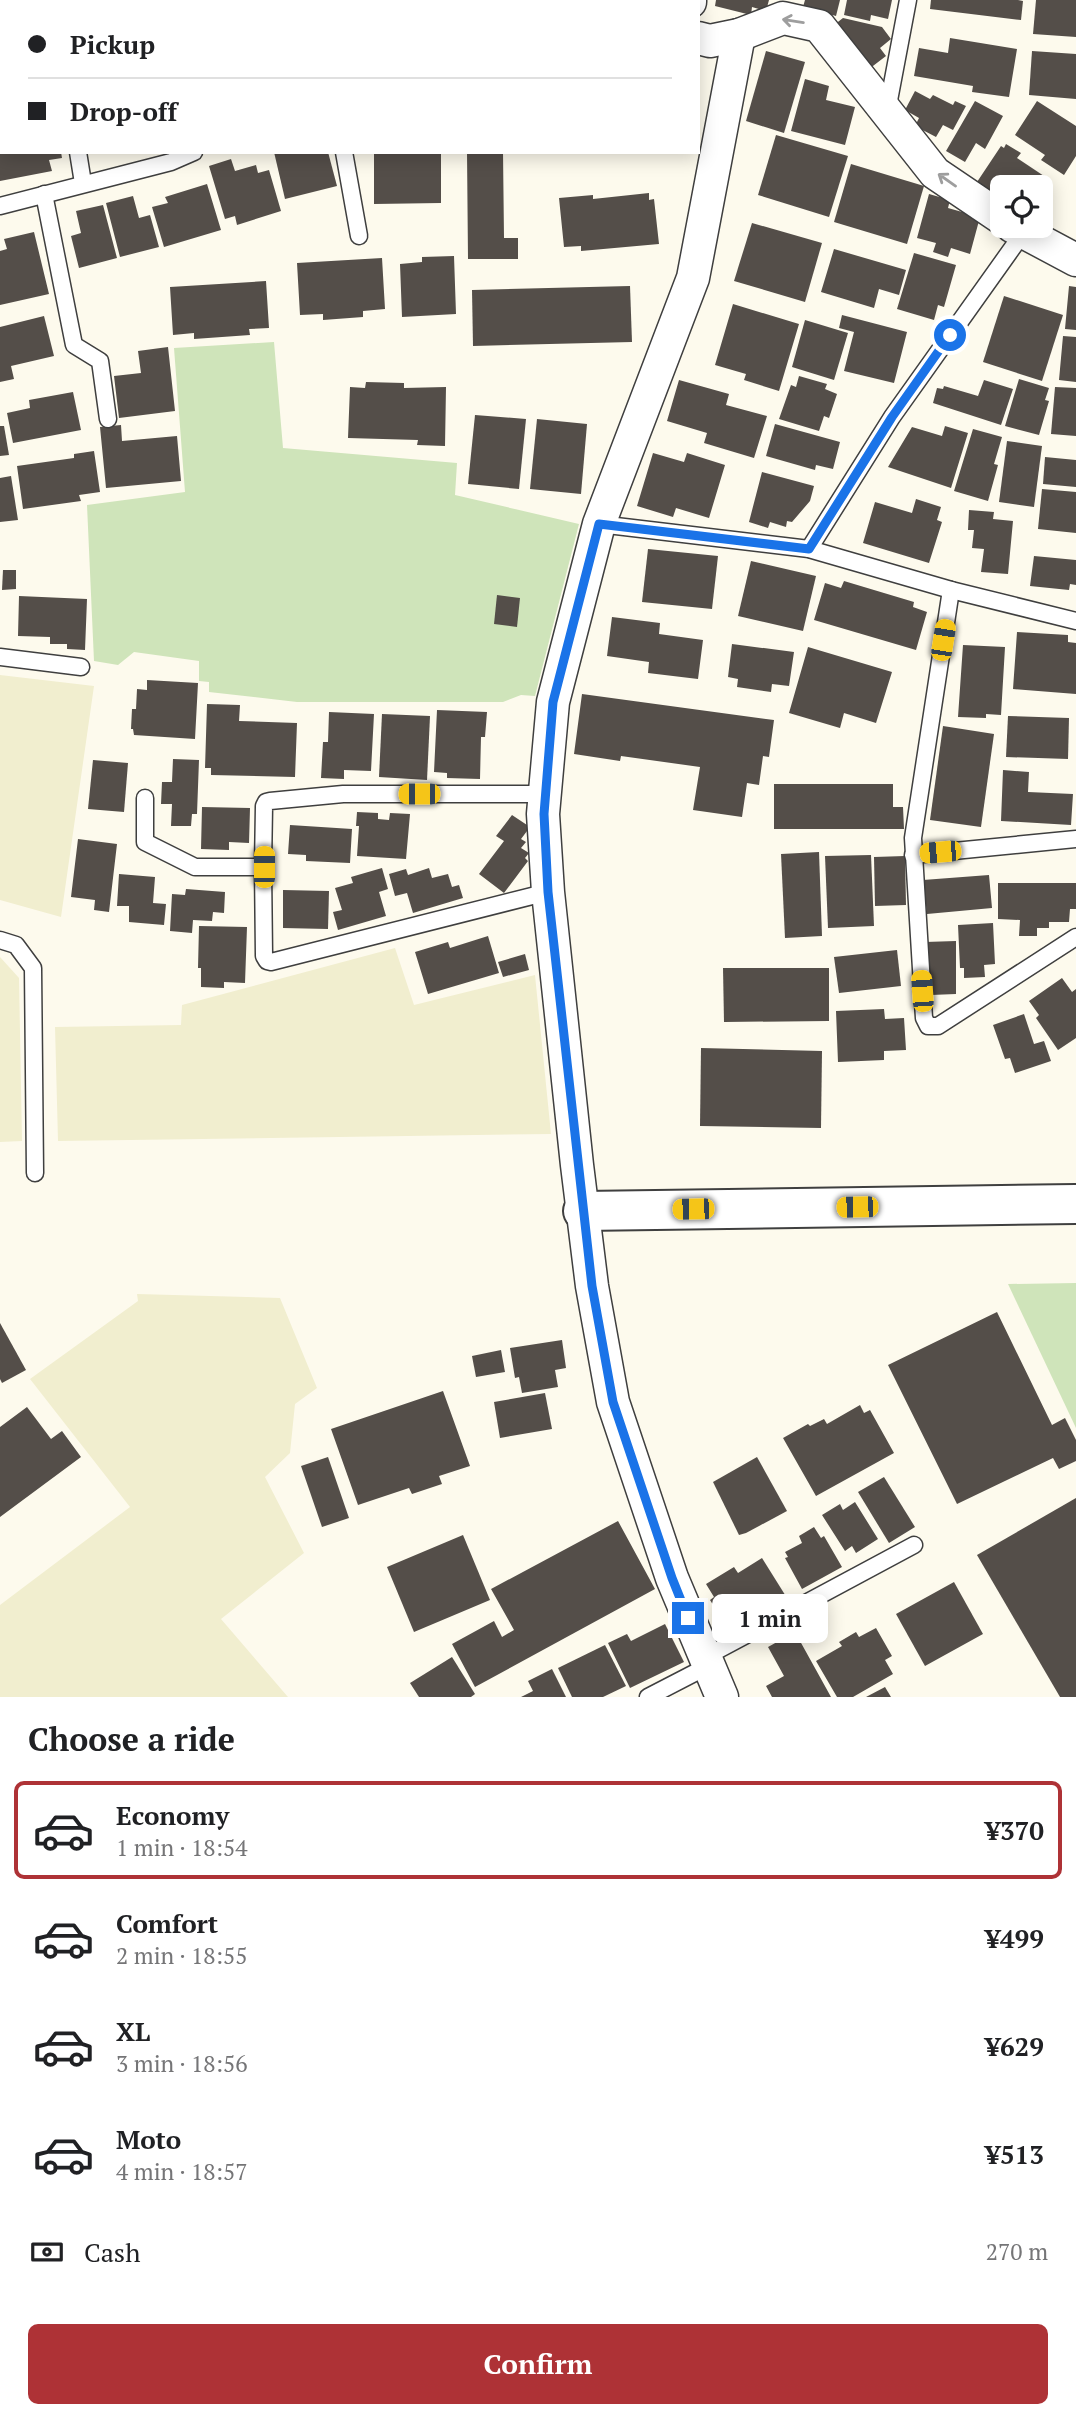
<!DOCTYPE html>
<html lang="en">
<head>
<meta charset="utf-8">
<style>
	:root { --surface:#fff; --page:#f6f6f6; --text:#202124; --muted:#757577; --line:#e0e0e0; --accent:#ae3236 }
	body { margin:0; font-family:"PT Serif",serif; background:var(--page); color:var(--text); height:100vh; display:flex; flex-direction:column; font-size:26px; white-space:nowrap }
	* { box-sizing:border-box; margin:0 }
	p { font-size:23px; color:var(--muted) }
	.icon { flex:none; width:38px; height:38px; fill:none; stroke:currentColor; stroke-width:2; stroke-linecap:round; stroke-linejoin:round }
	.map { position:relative; height:1697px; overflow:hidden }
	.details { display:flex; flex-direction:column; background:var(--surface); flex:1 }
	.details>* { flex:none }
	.banner { position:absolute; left:0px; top:0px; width:700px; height:154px; box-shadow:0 4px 18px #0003; display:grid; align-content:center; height:154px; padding:0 28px; background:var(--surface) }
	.tools { position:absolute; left:990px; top:175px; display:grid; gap:14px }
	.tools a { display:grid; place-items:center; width:63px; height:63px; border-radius:10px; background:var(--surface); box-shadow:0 4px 18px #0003; font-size:35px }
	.end { position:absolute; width:32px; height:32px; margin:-16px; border:9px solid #1a73e8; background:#fff; box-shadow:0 0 0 4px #fff }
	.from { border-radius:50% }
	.bubble { position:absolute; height:49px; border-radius:10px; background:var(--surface); box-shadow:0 4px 18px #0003; font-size:23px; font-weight:700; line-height:49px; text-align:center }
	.car { position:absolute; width:21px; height:42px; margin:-21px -10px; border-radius:9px; box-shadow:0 0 5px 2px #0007; background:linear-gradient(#f5c518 24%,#345 0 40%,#f5c518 0 76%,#345 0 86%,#f5c518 0) }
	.banner b { display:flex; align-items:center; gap:24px; height:66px; font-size:26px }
	.banner b+b { border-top:2px solid var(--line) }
	.banner i { width:18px; height:18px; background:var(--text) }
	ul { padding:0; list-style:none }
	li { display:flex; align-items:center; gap:21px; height:98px; margin:0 14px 10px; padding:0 14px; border:4px solid transparent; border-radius:10px }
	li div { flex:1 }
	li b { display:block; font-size:26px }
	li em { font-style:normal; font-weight:700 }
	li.on { border-color:var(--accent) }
	li>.icon { width:63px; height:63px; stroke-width:1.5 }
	h2 { padding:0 28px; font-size:32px; line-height:84px }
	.pay { display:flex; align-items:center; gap:18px; height:77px; padding:0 28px; font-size:26px }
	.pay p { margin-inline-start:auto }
	.button { display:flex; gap:14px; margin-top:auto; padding:14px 28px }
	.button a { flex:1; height:80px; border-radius:10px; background:var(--accent); color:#fff; font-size:28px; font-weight:700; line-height:80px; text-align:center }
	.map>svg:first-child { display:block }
	.farmland { fill:#f1eecf }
	.green { fill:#cfe4ba }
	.building { fill:#544e49 }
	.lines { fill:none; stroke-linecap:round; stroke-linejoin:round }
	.service-casing { stroke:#3f3f3f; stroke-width:19 }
	.minor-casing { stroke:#3f3f3f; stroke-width:35 }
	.tertiary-casing { stroke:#3f3f3f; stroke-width:42 }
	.service { stroke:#fff; stroke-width:16 }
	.minor { stroke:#fff; stroke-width:32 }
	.tertiary { stroke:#fff; stroke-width:38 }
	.oneway { stroke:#9e9e9e }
	.route { stroke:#1a73e8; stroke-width:9 }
</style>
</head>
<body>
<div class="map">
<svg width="1076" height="1697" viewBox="0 0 1076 1697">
	<rect width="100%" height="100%" fill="#fdfaed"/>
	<g class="farmland">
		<polygon points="0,675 94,686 61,917 0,900"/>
		<polygon points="395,948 414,1005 535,975 551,1134 58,1141 55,1027 181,1025 182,1005"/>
		<polygon points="0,957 19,978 22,1141 0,1142"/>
		<polygon points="137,1294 280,1298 317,1388 295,1404 290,1453 265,1477 304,1553 221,1619 288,1697 0,1697 0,1605 130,1507 30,1379 138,1301"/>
	</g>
	<g class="green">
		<polygon points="274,342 283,448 457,463 455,495 579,524 535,696 521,695 503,702 297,702 209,692 209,682 199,681 199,661 134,652 118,665 94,661 87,505 185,492 174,348"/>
		<polygon points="1076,1283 1076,1428 1008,1284"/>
	</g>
	<g class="building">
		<polygon points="716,0 769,0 766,11 752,7 751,15 715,6"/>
		<polygon points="805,0 840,0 836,16 803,7"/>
		<polygon points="847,0 892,0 888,19 871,15 870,21 844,15"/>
		<polygon points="931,0 1018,0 1023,1 1021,20 930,9"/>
		<polygon points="1036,0 1076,0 1076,37 1033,34"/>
		<polygon points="843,18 882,27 891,39 880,48 886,56 869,69 834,25"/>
		<polygon points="950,38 1017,49 1009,97 972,92 973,86 914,76 919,48 948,53"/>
		<polygon points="766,51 805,62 784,133 746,121"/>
		<polygon points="1032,51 1076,54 1076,99 1029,95"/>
		<polygon points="805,79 829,86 826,100 855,107 845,145 791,131"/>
		<polygon points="915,91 930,99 933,95 953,105 955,101 966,106 953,130 943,125 936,137 915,126 919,118 905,110"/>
		<polygon points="975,101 1003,116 985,149 976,143 965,162 946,151"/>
		<polygon points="1037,101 1076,126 1076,156 1064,175 1041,160 1045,155 1015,135"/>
		<polygon points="776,135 848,156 829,217 758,195"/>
		<polygon points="1006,144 1021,153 1017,158 1047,178 1041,187 1003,187 1003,203 975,185 1001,146 1004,148"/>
		<polygon points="0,152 61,152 62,158 49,160 52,171 0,181"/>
		<polygon points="274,152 328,152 337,186 285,199"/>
		<polygon points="374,152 441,152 441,203 374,204"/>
		<polygon points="467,152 503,152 504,238 518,238 518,259 468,259"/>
		<polygon points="231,159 235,171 256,165 258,173 269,170 281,211 237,225 235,216 225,219 209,166"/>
		<polygon points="851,164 924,186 907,244 834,222"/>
		<polygon points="207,184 221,230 164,247 152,207 168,203 165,197"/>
		<polygon points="649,193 649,200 654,199 659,244 581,251 581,246 564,247 559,198 593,195 593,199"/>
		<polygon points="929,194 950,200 948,208 980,217 970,254 951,248 948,257 933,252 936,243 917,238"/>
		<polygon points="133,196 139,218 150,215 159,247 120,257 106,203"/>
		<polygon points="103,205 117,258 79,268 71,236 81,233 76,211"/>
		<polygon points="752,223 822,243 805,302 734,281"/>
		<polygon points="34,232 49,294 0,305 0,251 7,249 4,239"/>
		<polygon points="834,249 906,270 899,295 879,289 874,308 821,292"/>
		<polygon points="914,253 956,265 944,307 938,305 934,320 897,309"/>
		<polygon points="454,256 456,314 402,317 400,264 422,262 422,257"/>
		<polygon points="382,258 385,309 363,311 363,317 323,320 323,314 300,315 297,263"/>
		<polygon points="266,281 269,328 249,329 250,335 194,339 194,333 173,335 170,287"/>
		<polygon points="630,286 632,342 473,346 472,290"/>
		<polygon points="1069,286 1076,287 1076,330 1065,329"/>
		<polygon points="1004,296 1063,315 1042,381 983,362"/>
		<polygon points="733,304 799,324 779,391 744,380 746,374 715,365"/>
		<polygon points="842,315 907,332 894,383 844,371 854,332 839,328"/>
		<polygon points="44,316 54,356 11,366 14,379 0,382 0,327"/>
		<polygon points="805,320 848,333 834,380 792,367"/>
		<polygon points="1063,336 1076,337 1076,382 1059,380"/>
		<polygon points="168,347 175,411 119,418 114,376 141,373 138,351"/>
		<polygon points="799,376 827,384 825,389 837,394 829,418 824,416 819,431 779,419 791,385 796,387"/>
		<polygon points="1019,379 1049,388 1045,400 1049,401 1039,435 1005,426"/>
		<polygon points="679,380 729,394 726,405 767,416 754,458 704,443 707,433 667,421"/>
		<polygon points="984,380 1013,389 1001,425 933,403 937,388 943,389 944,386 978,396"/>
		<polygon points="366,382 404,383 404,388 446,387 445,446 417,445 418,440 348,438 350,387 365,388"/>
		<polygon points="1055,387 1076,388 1076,436 1051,434"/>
		<polygon points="73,392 81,430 13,443 7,413 30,408 29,400"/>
		<polygon points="475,415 526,419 519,489 468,484"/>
		<polygon points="537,419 587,424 581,494 530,489"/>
		<polygon points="775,424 840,442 833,469 816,465 815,470 766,456"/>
		<polygon points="121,425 122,441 177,436 181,481 106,488 100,427"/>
		<polygon points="0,426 4,426 9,455 0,456"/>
		<polygon points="945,426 968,433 951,488 888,467 912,427 942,436"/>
		<polygon points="973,429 1002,437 994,464 998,465 988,501 954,491"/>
		<polygon points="1007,441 1042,446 1034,507 999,502"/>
		<polygon points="94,451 100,492 79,495 81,501 23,509 17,466 74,458 74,454"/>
		<polygon points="653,453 684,462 687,453 725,465 709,518 676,508 673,517 637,506"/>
		<polygon points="1045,457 1076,460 1076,487 1043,484"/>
		<polygon points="762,472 814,486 810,501 792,522 787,521 786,527 770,522 768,528 749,522"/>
		<polygon points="11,476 18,520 0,522 0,478"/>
		<polygon points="1042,489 1076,492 1076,533 1038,529"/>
		<polygon points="916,499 941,507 937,520 942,522 929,563 863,543 875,502 912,513"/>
		<polygon points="969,510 994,512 993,519 1013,521 1008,574 981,572 984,549 972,548 974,530 968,530"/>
		<polygon points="648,549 718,556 712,609 642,602"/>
		<polygon points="1034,556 1076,560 1076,585 1070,584 1069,590 1030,586"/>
		<polygon points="751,561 816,576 803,631 738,616"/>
		<polygon points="3,570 16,570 16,589 2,590"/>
		<polygon points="844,581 914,602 913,607 927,612 916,650 814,620 825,583 841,588"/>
		<polygon points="497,595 520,598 517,627 494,624"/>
		<polygon points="19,596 87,599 85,650 67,649 67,644 50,644 50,637 18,636"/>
		<polygon points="612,617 660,623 659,634 703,640 698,679 648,673 649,662 607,656"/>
		<polygon points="1017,632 1068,635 1068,642 1076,643 1076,694 1013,689"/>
		<polygon points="732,644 794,652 789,686 772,684 771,692 737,687 738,679 728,677"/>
		<polygon points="963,645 1005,647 1001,715 986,714 986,718 958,717"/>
		<polygon points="808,647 892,672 876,723 844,713 840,728 789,713"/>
		<polygon points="147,680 198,683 195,739 134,735 133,729 131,729 132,709 136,709 137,689 147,690"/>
		<polygon points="582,694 774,720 769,757 763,756 759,785 747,783 742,817 693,810 700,767 621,756 620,761 574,754"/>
		<polygon points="207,704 240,705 239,721 297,723 295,777 211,775 211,768 205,768"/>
		<polygon points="437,710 487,712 485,737 481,737 480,779 447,778 447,773 434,772"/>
		<polygon points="329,712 374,714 371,771 344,770 344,779 321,778 323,742 328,742"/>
		<polygon points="382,714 430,716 427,780 379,777"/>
		<polygon points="1008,716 1069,718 1068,759 1006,757"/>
		<polygon points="943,726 994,734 981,827 930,820"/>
		<polygon points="173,759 199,760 197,814 192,814 191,826 171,826 172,804 161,804 162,782 172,782"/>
		<polygon points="93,760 128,763 124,812 88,809"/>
		<polygon points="1003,770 1029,772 1028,792 1073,794 1071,825 1001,821"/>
		<polygon points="774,784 893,784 893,807 903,807 904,829 774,829"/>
		<polygon points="202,807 250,808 249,843 229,842 229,850 201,849"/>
		<polygon points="357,812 378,813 378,819 389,820 390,813 410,814 406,859 357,856 359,826 356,826"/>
		<polygon points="512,815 530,827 521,839 526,842 521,848 529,853 525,858 528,861 504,893 479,874 504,841 496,836"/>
		<polygon points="290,825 352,829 350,863 306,861 306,855 288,854"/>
		<polygon points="78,839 117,844 109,912 94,910 95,900 71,897"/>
		<polygon points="819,852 822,936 785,938 781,854"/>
		<polygon points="871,855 874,926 828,928 825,856"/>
		<polygon points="905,856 906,905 875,906 874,857"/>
		<polygon points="382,868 388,889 379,892 386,916 338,930 333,912 342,910 335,888 353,883 351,877"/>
		<polygon points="429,868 432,878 448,874 452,887 459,885 463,898 413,913 407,893 395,896 389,874 406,869 408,875"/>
		<polygon points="119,874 155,877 153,903 166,904 164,925 129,922 129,906 117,906"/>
		<polygon points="989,875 992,908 927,914 923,880"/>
		<polygon points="998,883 1076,883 1076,909 1070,909 1069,922 1049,922 1049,928 1037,928 1037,936 1019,936 1020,920 998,919"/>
		<polygon points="186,889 225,892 224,913 213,912 212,921 193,920 192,933 170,931 172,894 185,895"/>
		<polygon points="283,890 329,891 328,929 283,928"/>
		<polygon points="993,923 995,964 984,965 985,977 964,978 964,968 960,968 958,925"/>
		<polygon points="199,926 247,927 245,983 224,982 224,988 201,987 201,968 198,968"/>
		<polygon points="488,936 499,973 428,994 415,952 448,942 450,948"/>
		<polygon points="956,941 956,994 931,995 931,985 926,984 925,942"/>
		<polygon points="897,950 901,986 839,993 834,957"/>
		<polygon points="525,954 529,970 503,977 498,962"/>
		<polygon points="723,968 829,968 829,1021 724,1022"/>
		<polygon points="1062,978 1072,992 1076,989 1076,1038 1058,1050 1036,1018 1039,1015 1029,1001"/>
		<polygon points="884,1009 885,1019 904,1018 906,1050 884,1051 884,1060 838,1062 836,1011"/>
		<polygon points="1024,1014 1034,1044 1044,1041 1051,1061 1015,1073 1010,1058 1005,1059 993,1025"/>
		<polygon points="701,1048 822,1051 821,1128 700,1126"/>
		<polygon points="997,1312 1052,1425 1065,1418 1076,1440 1076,1461 1059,1469 1053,1458 957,1504 888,1365"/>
		<polygon points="0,1323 26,1370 2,1383 0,1379"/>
		<polygon points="562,1340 566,1368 555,1370 558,1387 522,1393 519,1377 515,1378 510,1348"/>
		<polygon points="501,1350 505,1372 476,1377 472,1356"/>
		<polygon points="443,1391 470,1466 439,1476 442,1484 412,1494 409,1488 358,1505 331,1429"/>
		<polygon points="545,1393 552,1429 500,1438 494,1402"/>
		<polygon points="860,1405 864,1413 870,1410 894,1453 816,1496 783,1438 808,1424 810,1426 824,1419 827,1424"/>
		<polygon points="27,1407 51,1439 62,1431 81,1457 0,1517 0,1427"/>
		<polygon points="328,1457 349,1518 322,1527 301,1466"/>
		<polygon points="757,1457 787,1511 746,1533 739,1535 713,1482"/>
		<polygon points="884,1477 915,1527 889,1543 858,1492"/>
		<polygon points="1076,1498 1076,1697 1060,1697 977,1555"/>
		<polygon points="855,1502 878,1539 856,1553 852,1546 845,1551 822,1515 840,1504 843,1510"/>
		<polygon points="618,1521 655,1589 475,1687 452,1644 494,1621 502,1637 514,1630 491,1589"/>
		<polygon points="814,1527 821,1538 824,1536 842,1567 802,1589 785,1558 788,1557 785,1552 802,1543 799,1536"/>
		<polygon points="463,1535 490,1600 414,1632 387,1567"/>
		<polygon points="762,1558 787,1598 730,1632 710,1600 714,1597 706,1584 734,1567 738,1573"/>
		<polygon points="954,1582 983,1634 925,1666 896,1614"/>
		<polygon points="665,1624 684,1662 630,1688 608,1643 627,1634 631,1641"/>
		<polygon points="876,1628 892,1656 885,1660 893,1674 853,1697 837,1697 816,1661 842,1646 839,1642 856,1632 859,1637"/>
		<polygon points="795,1632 831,1697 772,1697 766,1686 784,1676 768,1647"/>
		<polygon points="605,1645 626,1686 603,1697 572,1697 558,1668"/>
		<polygon points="452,1657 475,1694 471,1697 419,1697 410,1683"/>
		<polygon points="552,1669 566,1697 521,1697 533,1691 528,1681"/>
		<polygon points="885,1687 891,1697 866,1697"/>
	</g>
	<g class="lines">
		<defs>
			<g id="service">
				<polyline points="50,0 50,2"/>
				<polyline points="227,1 227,2"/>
				<polyline points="362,2 363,0"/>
				<polyline points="887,111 908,0"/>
				<polyline points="78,152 83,183"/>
				<polyline points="344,152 359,236"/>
				<polyline points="44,194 74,345 100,361 108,419"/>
				<polyline points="0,206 171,162 194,152"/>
				<polyline points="599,524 809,549 951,590 1076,621"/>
				<polyline points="809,549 892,417 1023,233"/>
				<polyline points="951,590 913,838 924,1018 928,1026 938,1026 1076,937"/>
				<polyline points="0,657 81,667"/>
				<polyline points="145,798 145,842 195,867 263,867 264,806 266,802 270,801 343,794 545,794"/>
				<polyline points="913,855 1076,839"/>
				<polyline points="263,867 264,956 267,961 271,962 548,892"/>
				<polyline points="0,940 16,945 33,968 35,1173"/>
				<polyline points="705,1657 914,1545"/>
				<polyline points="648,1697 708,1666"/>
			</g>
			<g id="minor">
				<polyline points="538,0 545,2"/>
				<polyline points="690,2 690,0"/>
				<polyline points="698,38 710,41 739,35 783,18 819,26 935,173 1003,219"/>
				<polyline points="1012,226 1076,260"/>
				<polyline points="722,1697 672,1578 613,1402 592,1286 577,1165 548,892 543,814 553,702 599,524 693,278 739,35"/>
			</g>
			<polyline id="tertiary" points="583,1211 1076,1204"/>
		</defs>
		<use href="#service" class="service-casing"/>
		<use href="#minor" class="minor-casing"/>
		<use href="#tertiary" class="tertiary-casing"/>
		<use href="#service" class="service"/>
		<use href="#minor" class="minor"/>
		<use href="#tertiary" class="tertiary"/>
	</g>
	<defs><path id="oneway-shaft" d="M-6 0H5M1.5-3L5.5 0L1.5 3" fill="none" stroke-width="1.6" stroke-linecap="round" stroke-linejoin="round" transform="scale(1.75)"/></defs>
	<g class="oneway">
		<use href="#oneway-shaft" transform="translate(793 21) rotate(-171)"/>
		<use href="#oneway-shaft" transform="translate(947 180) rotate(-145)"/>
	</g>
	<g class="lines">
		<polyline class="route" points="688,1618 672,1578 613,1402 592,1286 548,892 544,814 553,702 599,524 809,549 892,417 950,335"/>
	</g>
</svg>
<div class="tools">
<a><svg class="icon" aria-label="locate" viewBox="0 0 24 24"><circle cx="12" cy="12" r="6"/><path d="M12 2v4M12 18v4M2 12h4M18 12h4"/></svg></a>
</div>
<i class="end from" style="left:950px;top:335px"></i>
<i class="end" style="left:688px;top:1618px"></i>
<div class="bubble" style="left:712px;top:1594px;width:116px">1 min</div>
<i class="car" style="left:943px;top:640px;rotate:9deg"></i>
<i class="car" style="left:419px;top:794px;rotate:270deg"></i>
<i class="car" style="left:940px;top:852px;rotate:265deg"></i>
<i class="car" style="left:264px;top:867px;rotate:0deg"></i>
<i class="car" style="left:922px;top:991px;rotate:356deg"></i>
<i class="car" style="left:857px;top:1207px;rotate:269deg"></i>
<i class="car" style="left:693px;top:1209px;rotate:269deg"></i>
<div class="banner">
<b><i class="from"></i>Pickup</b>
<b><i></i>Drop-off</b>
</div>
</div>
<section class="details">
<h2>Choose a ride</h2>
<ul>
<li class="on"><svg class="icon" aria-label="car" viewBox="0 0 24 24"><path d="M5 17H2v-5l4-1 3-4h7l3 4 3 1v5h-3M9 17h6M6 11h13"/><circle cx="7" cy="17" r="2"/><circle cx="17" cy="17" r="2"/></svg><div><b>Economy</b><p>1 min · 18:54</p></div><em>¥370</em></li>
<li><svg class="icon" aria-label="car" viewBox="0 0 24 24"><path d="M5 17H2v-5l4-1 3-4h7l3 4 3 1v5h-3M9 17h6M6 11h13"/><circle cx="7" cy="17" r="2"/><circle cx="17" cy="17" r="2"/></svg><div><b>Comfort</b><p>2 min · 18:55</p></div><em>¥499</em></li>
<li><svg class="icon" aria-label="car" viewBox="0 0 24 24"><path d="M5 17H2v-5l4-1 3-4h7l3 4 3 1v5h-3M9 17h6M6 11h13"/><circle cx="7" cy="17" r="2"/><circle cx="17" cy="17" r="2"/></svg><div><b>XL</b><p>3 min · 18:56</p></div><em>¥629</em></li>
<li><svg class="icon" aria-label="car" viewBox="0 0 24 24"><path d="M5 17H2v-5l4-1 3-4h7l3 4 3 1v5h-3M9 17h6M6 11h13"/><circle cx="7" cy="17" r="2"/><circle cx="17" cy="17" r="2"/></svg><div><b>Moto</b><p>4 min · 18:57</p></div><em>¥513</em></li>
</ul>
<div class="pay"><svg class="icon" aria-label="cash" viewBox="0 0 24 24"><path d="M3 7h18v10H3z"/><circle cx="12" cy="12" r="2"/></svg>Cash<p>270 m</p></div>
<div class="button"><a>Confirm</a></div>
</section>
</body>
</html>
